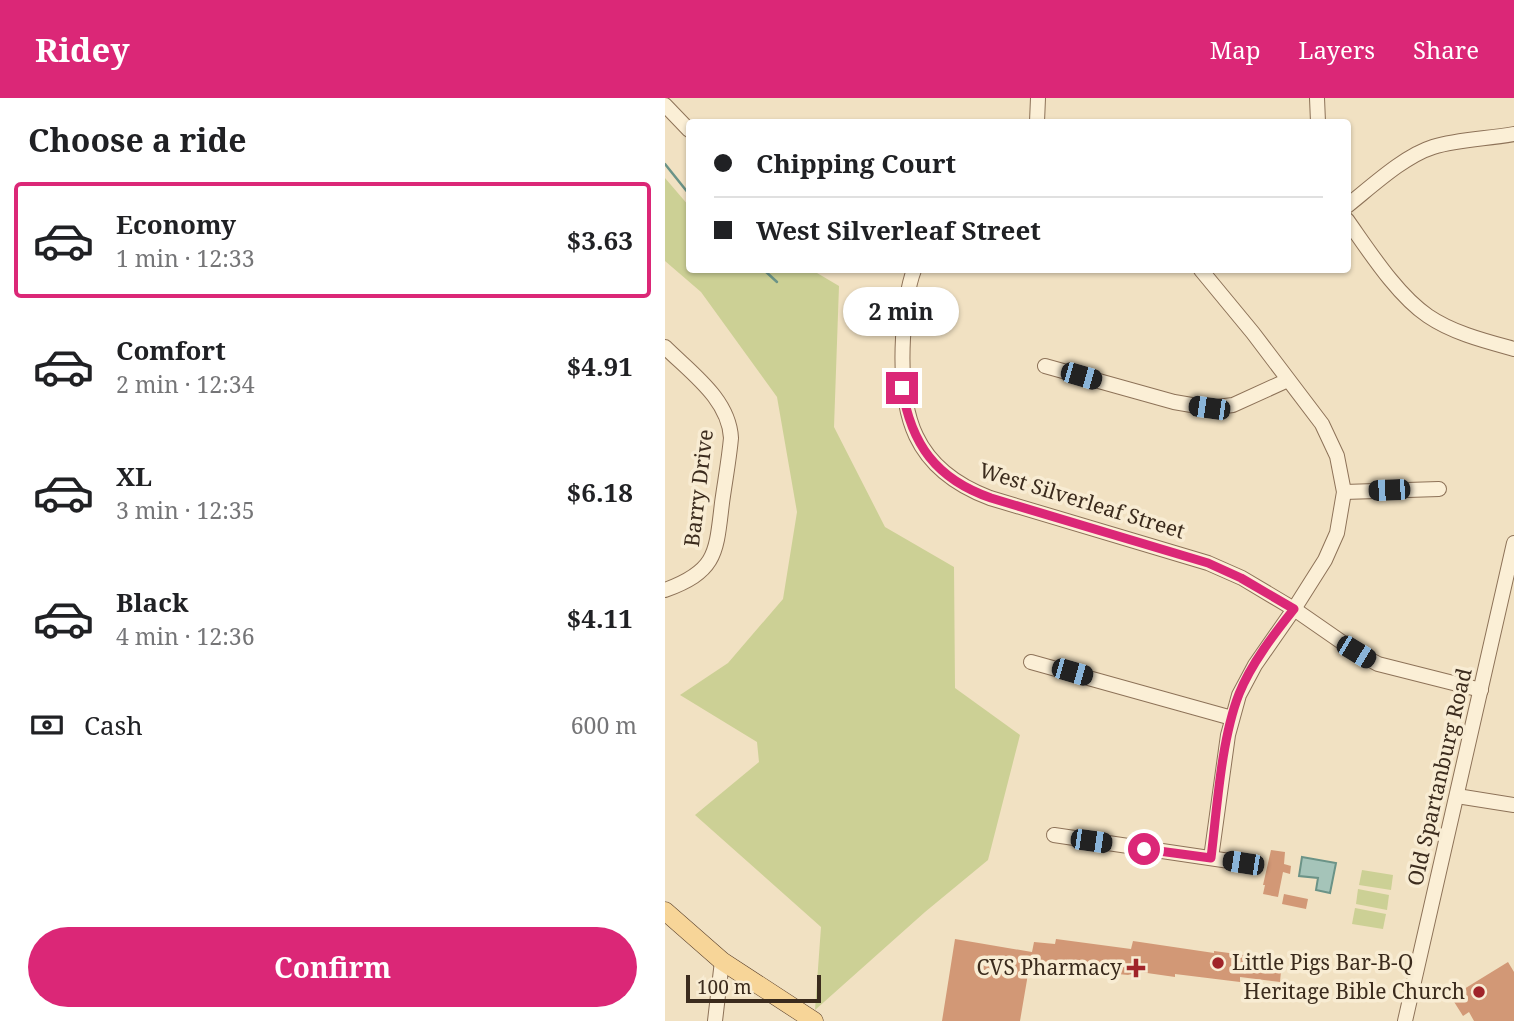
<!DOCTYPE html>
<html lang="en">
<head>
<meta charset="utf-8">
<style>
	:root { --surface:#fff; --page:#f2f2f2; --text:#202124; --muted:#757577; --line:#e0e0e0; --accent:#db2777 }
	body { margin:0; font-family:"Noto Serif",serif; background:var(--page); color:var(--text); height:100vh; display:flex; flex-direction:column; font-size:26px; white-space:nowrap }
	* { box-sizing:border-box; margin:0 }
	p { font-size:23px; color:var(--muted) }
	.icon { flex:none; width:38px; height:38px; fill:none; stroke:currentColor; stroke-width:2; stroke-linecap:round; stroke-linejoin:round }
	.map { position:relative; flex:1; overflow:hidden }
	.side { display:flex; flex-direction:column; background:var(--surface); width:665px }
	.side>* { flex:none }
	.top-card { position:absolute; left:21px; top:21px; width:665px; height:154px; border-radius:7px; box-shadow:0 2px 5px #0004; display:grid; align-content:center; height:154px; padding:0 28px; background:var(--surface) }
	.scale { position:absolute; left:21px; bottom:18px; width:135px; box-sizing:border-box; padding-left:7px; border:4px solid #3b2b1d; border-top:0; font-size:19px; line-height:24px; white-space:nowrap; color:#3b2b1d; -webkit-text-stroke:5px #f8ecd3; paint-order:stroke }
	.end { position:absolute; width:32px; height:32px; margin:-16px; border:9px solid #db2777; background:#fff; box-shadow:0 0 0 4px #fff }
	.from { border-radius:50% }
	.bubble { position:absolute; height:49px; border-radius:24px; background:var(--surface); box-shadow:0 2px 5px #0004; font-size:23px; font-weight:700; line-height:49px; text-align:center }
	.car { position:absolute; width:21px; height:42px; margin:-21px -10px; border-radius:9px; box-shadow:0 0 5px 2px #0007; background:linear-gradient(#222 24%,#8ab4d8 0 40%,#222 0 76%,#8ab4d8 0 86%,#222 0) }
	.top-card b { display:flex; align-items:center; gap:24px; height:66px; font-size:26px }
	.top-card b+b { border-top:2px solid var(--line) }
	.top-card i { width:18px; height:18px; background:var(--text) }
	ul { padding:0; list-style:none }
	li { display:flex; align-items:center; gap:21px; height:116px; margin:0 14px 10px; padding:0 14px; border:4px solid transparent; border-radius:7px }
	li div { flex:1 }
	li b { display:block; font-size:26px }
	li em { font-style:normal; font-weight:700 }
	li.selected { border-color:var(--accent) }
	li>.icon { width:63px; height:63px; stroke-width:1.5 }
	h2 { padding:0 28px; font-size:32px; line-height:84px }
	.pay { display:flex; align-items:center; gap:18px; height:77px; padding:0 28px; font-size:26px }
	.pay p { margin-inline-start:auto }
	.primary-button { display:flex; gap:14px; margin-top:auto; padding:14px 28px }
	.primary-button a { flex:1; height:80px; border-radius:42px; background:var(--accent); color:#fff; font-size:28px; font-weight:700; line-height:80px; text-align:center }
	header { display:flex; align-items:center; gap:42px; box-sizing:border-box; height:98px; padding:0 35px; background:var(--accent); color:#fff }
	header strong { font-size:33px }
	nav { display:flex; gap:38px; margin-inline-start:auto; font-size:24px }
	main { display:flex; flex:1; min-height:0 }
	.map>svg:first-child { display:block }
	.green { fill:#ccd095 }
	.water { fill:#a5c4b9; stroke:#6b9387; stroke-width:2 }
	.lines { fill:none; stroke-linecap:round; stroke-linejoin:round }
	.stream { stroke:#6b9387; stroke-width:2.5 }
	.building { fill:#d29876 }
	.minor-casing { stroke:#8d7258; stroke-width:16 }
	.major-casing { stroke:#5a402c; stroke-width:19 }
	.minor { stroke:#fbefd6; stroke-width:14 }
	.major { stroke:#f7d598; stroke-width:18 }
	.route { stroke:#db2777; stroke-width:9 }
	.poi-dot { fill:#a02429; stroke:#f8ecd3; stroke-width:2.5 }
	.labels { text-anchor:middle; stroke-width:7; stroke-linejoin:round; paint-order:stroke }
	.street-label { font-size:21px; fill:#3b2b1d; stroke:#f8ecd3 }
	.poi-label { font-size:21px; fill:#3b2b1d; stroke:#f8ecd3; text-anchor:end }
</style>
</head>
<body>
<header>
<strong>Ridey</strong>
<nav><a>Map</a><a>Layers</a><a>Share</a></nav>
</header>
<main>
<section class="side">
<h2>Choose a ride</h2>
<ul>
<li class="selected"><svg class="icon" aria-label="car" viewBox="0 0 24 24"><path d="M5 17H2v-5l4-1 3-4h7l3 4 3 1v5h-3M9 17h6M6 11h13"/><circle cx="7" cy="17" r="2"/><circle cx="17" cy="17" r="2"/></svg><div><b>Economy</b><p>1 min · 12:33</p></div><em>$3.63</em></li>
<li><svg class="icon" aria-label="car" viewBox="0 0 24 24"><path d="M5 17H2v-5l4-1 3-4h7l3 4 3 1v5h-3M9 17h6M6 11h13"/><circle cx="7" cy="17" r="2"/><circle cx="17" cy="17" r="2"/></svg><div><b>Comfort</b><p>2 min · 12:34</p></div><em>$4.91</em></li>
<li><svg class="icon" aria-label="car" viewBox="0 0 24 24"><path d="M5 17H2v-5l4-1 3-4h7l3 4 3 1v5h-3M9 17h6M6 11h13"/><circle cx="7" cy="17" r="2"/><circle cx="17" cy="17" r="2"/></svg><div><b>XL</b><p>3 min · 12:35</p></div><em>$6.18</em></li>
<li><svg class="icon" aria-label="car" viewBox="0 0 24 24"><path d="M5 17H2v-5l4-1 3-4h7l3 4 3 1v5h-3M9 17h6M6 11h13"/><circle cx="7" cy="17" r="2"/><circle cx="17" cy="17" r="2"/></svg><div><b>Black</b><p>4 min · 12:36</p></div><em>$4.11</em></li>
</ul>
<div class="pay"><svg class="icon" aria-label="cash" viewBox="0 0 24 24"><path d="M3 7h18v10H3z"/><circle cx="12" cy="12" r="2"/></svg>Cash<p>600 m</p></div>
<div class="primary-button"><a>Confirm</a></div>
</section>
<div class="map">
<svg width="849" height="923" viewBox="0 0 849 923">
	<rect width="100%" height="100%" fill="#f1e1c2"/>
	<g class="green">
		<polygon points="0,80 24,108 24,172 147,172 174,188 169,329 220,429 289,469 290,590 355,637 323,762 260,814 150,912 156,829 30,717 94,664 92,644 15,597 63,565 118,501 132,414 112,299 36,194 0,163"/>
		<polygon points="697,772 728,777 726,792 694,787"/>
		<polygon points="693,791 724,797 722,812 691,806"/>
		<polygon points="690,810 721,816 718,831 687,826"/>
	</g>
	<polygon class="water" points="637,759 671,765 665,795 651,792 653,780 634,778"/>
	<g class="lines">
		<g class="stream">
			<polyline points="0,66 24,96"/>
			<polyline points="99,172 112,184"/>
		</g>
	</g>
	<g class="building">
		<polygon points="606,752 620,754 619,766 626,768 625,776 618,774 613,799 598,796 600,787 598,787"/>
		<polygon points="619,796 643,801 641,811 617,806"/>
		<polygon points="290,841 367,854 369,844 390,846 391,841 466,851 468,843 549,855 549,853 617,862 615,884 575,879 575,884 510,876 510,879 475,874 463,877 422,873 410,877 376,873 363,876 355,923 277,923"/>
		<polygon points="843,864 849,874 849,923 809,923 804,914 798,918 786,899"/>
	</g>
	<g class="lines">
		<defs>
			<g id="minor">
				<polyline points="652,0 653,24"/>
				<polyline points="0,7 24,32"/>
				<polyline points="372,24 373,0"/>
				<path d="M682,108C706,89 739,58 768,49C794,41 822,41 849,36"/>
				<path d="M682,122C704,153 732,197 763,218C788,235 820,243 849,251"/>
				<path d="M249,172C241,193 240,218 238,240C234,317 248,371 325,400L543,465L577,480L629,511L691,554L713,566L816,592"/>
				<polyline points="536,172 588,235 657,326 672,358 679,394 672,435 660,462 629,511 590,567 574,597 563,637 546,760"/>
				<path d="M0,249C26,275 64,301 66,340C64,362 60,383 57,405C51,455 52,473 0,492"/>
				<polyline points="380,268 509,304 544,310 568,307 623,282"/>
				<polyline points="679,394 774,391"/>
				<polyline points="366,564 567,620"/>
				<polyline points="792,698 849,707"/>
				<polyline points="389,737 578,765"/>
				<polyline points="50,923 57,863"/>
				<polyline points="740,923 849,445"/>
			</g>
			<polyline id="major" points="0,813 57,863 149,923"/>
		</defs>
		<use href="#minor" class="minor-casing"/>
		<use href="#major" class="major-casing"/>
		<use href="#minor" class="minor"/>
		<use href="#major" class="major"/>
	</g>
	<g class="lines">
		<path class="route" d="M237,290C246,346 271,381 326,400L543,465L576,480L629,511C609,536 586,566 574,596C556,642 552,711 546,760L479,751"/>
	</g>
	<g class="poi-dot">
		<circle cx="553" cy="865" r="7"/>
		<path d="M467.5 859.5h7v7h7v7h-7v7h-7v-7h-7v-7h7z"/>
		<circle cx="814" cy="894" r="7"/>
	</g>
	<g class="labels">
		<g class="street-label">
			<text transform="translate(34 390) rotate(-83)" y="7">Barry Drive</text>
			<text transform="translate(417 403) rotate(17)" y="7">West Silverleaf Street</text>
			<text transform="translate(775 679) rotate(-77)" y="7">Old Spartanburg Road</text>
		</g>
		<g class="poi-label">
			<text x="567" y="872" text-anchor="start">Little Pigs Bar-B-Q</text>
			<text x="457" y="877">CVS Pharmacy</text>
			<text x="800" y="901">Heritage Bible Church</text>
		</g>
	</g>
</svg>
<div class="scale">100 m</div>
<i class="end from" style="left:479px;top:751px"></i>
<i class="end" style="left:237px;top:290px"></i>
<div class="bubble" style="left:178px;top:189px;width:116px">2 min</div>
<i class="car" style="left:416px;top:278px;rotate:106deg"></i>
<i class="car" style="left:544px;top:310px;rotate:278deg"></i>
<i class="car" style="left:724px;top:392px;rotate:268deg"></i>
<i class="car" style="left:691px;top:554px;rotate:121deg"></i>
<i class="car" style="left:407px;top:574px;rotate:106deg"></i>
<i class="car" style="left:426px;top:743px;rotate:98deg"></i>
<i class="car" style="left:578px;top:765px;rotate:279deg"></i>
<div class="top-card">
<b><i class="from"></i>Chipping Court</b>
<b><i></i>West Silverleaf Street</b>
</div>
</div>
</main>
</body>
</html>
